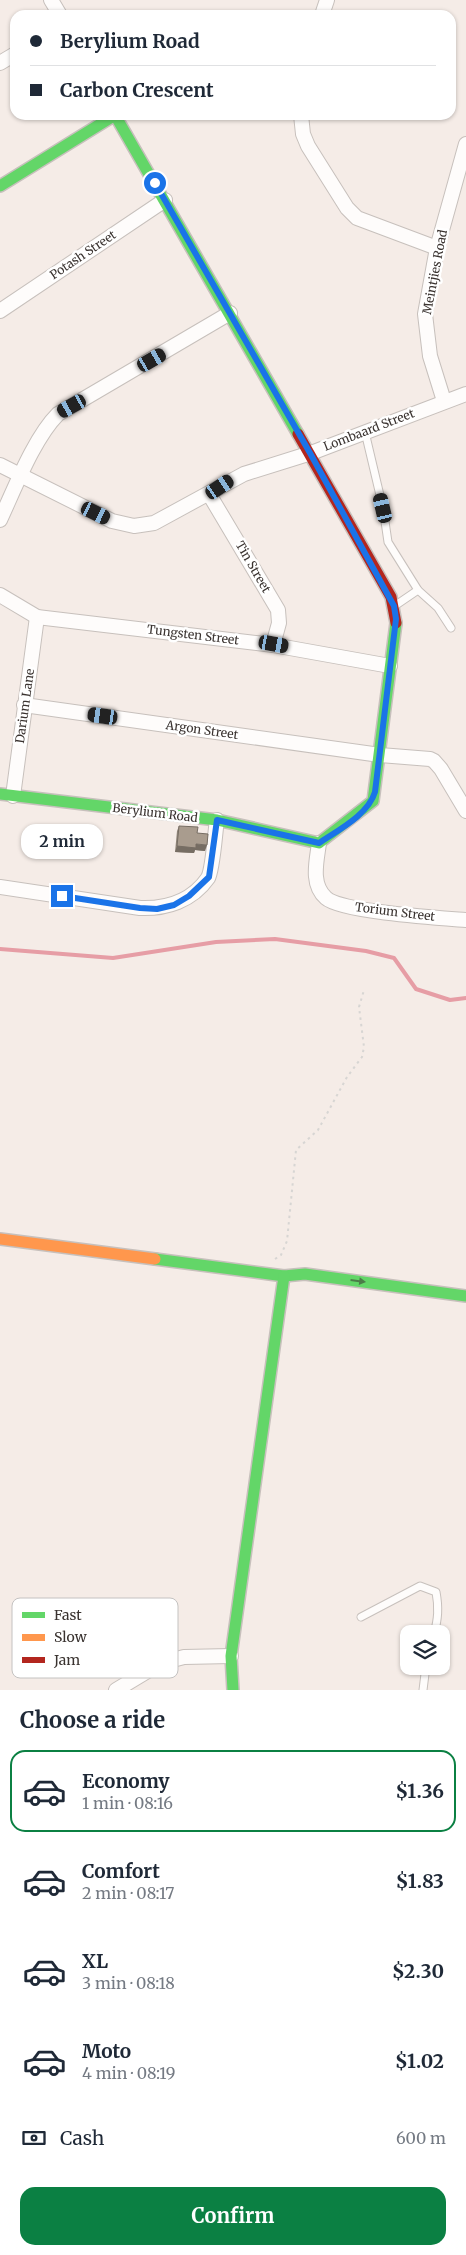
<!DOCTYPE html>
<html lang="en">
<head>
<meta charset="utf-8">
<style>
	:root { --surface:#fff; --page:#f6f6f7; --text:#1f2937; --muted:#747a83; --line:#e0e1e3; --accent:#0b8043 }
	body { margin:0; font-family:Merriweather,serif; background:var(--page); color:var(--text); height:100vh; display:flex; flex-direction:column; font-size:19px; white-space:nowrap }
	* { box-sizing:border-box; margin:0 }
	p { font-size:16px; color:var(--muted) }
	.icon { flex:none; width:28px; height:28px; fill:none; stroke:currentColor; stroke-width:2; stroke-linecap:round; stroke-linejoin:round }
	.map { position:relative; height:1690px; overflow:hidden }
	.drawer { display:flex; flex-direction:column; background:var(--surface); flex:1 }
	.drawer>* { flex:none }
	.top-card { position:absolute; left:10px; top:10px; width:446px; height:110px; border-radius:15px; box-shadow:0 1px 4px #0004; display:grid; align-content:center; height:110px; padding:0 20px; background:var(--surface) }
	.buttons { position:absolute; left:400px; top:1625px; display:grid; gap:10px }
	.buttons a { display:grid; place-items:center; width:50px; height:50px; border-radius:10px; background:var(--surface); box-shadow:0 1px 4px #0004; font-size:25px }
	.end { position:absolute; width:22px; height:22px; margin:-11px; border:6px solid #1a73e8; background:#fff; box-shadow:0 0 0 2px #fff }
	.from { border-radius:50% }
	.bubble { position:absolute; height:35px; border-radius:15px; background:var(--surface); box-shadow:0 1px 4px #0004; font-size:16px; font-weight:700; line-height:35px; text-align:center }
	.car { position:absolute; width:15px; height:30px; margin:-15px -8px; border-radius:6px; box-shadow:0 0 4px 1px #0007; background:linear-gradient(#222 24%,#8ab4d8 0 40%,#222 0 76%,#8ab4d8 0 86%,#222 0) }
	.top-card b { display:flex; align-items:center; gap:18px; height:48px; font-size:19px }
	.top-card b+b { border-top:1px solid var(--line) }
	.top-card i { width:12px; height:12px; background:var(--text) }
	ul { padding:0; list-style:none }
	li { display:flex; align-items:center; gap:15px; height:82px; margin:0 10px 8px; padding:0 10px; border:2px solid transparent; border-radius:15px }
	li div { flex:1 }
	li b { display:block; font-size:19px }
	li em { font-style:normal; font-weight:700 }
	li.selected { border-color:var(--accent) }
	li>.icon { width:45px; height:45px; stroke-width:1.5 }
	h2 { padding:0 20px; font-size:22px; line-height:60px }
	.pay { display:flex; align-items:center; gap:12px; height:55px; padding:0 20px; font-size:19px }
	.pay p { margin-inline-start:auto }
	.primary-button { display:flex; gap:10px; margin-top:auto; padding:10px 20px }
	.primary-button a { flex:1; height:58px; border-radius:15px; background:var(--accent); color:#fff; font-size:20px; font-weight:700; line-height:58px; text-align:center }
	.map>svg:first-child { display:block }
	.lines { fill:none; stroke-linecap:round; stroke-linejoin:round }
	.stream { stroke:#e69da5; stroke-width:4 }
	.lane-casing { stroke:#c7c0bc; stroke-width:9 }
	.street-casing { stroke:#c7c0bc; stroke-width:16 }
	.fast-casing { stroke:#c7c0bc; stroke-width:14 }
	.slow-casing { stroke:#c7c0bc; stroke-width:14 }
	.jam-casing { stroke:#c7c0bc; stroke-width:14 }
	.path { stroke:#d7d5d3; stroke-width:2; stroke-dasharray:2.5 4; stroke-linecap:butt }
	.lane { stroke:#fefcfb; stroke-width:7 }
	.street { stroke:#fefcfb; stroke-width:14 }
	.fast { stroke:#63d668; stroke-width:11 }
	.slow { stroke:#ff974d; stroke-width:11 }
	.jam { stroke:#b3261e; stroke-width:11 }
	.wall { fill:#91867a }
	.shaded-wall { fill:#766d63 }
	.building { fill:#a99c8e; stroke:#766d63 }
	.oneway { fill:#4c7c49 }
	.route { stroke:#1a73e8; stroke-width:6 }
	.labels { text-anchor:middle; stroke-width:5; stroke-linejoin:round; paint-order:stroke }
	.street-label { font-size:12px; fill:#3a3330; stroke:#fff }
	.key { fill:#fff; stroke:#c4c2c1; stroke-width:1 }
	.key-label { font-size:14px; fill:#3a3330 }
</style>
</head>
<body>
<div class="map">
<svg width="466" height="1690" viewBox="0 0 466 1690">
	<rect width="100%" height="100%" fill="#f5ece7"/>
	<g class="lines">
		<polyline class="stream" points="0,949 113,958 216,942 275,939 366,951 394,958 416,989 450,1000 466,998"/>
		<defs>
			<g id="lane">
				<polyline points="365,432 383,508 388,542 418,590 438,608 451,628"/>
				<polyline points="396,605 418,590"/>
				<path d="M361,1617L420,1586L436,1592C439,1608 438,1619 434,1634"/>
				<polyline points="423,1690 426,1666"/>
			</g>
			<g id="street">
				<polyline points="51,0 60,15"/>
				<polyline points="322,15 327,0"/>
				<polyline points="0,63 15,54"/>
				<polyline points="301,115 303,134 308,146 347,208 357,218 437,248"/>
				<polyline points="0,311 165,200"/>
				<polyline points="444,401 430,356 425,314 437,248 466,144"/>
				<polyline points="0,465 112,521 134,526 154,523 244,474 311,453 466,394"/>
				<polyline points="209,494 278,610 279,623 273,645"/>
				<path d="M0,520C15,488 34,438 58,414L230,313"/>
				<polyline points="0,595 37,617 273,645 390,666"/>
				<polyline points="24,705 380,755 430,759 434,761 441,769 466,811"/>
				<polyline points="13,796 37,617"/>
				<path d="M319,843C317,860 310,884 326,898C342,912 440,918 466,920"/>
				<path d="M0,887L140,908C166,909 192,901 208,878C213,869 215,832 217,820"/>
				<polyline points="116,1690 161,1663 184,1657 231,1656"/>
			</g>
			<g id="fast">
				<polyline points="0,186 115,115 298,434"/>
				<polyline points="0,794 217,820 319,843 373,801 396,623"/>
				<polyline points="155,1259 284,1276 305,1274 466,1296"/>
				<polyline points="233,1690 231,1656 284,1276"/>
			</g>
			<polyline id="slow" points="0,1239 155,1259"/>
			<polyline id="jam" points="298,434 391,597 396,623"/>
		</defs>
		<use href="#lane" class="lane-casing"/>
		<use href="#street" class="street-casing"/>
		<use href="#fast" class="fast-casing"/>
		<use href="#slow" class="slow-casing"/>
		<use href="#jam" class="jam-casing"/>
		<polyline class="path" points="275,1259 281,1255 287,1241 296,1150 318,1130 347,1077 362,1057 364,1047 359,1007 364,990"/>
		<use href="#lane" class="lane"/>
		<use href="#street" class="street"/>
		<use href="#fast" class="fast"/>
		<use href="#slow" class="slow"/>
		<use href="#jam" class="jam"/>
	</g>
	<polygon class="wall" points="179,826 205,851 195,850 194,853 175,852 177,831"/>
	<polygon class="shaded-wall" points="196,844 207,845 205,851 195,850 194,853 175,852 177,846"/>
	<polygon class="building" points="179,826 198,827 197,833 208,834 207,845 196,844 196,848 177,846"/>
	<defs><path id="oneway-solid" d="M-6-.8H1V-3.2L6.5 0L1 3.2V.8H-6Z" transform="scale(1.25)"/></defs>
	<use class="oneway" href="#oneway-solid" transform="translate(358 1281) rotate(7)"/>
	<g class="lines">
		<path class="route" d="M62,896L140,908L157,909L174,905L189,896L209,877L217,820L319,843C338,830 368,815 375,792L396,619L394,606L310,453L155,183"/>
	</g>
	<g class="labels">
		<g class="street-label">
			<text transform="translate(83 255) rotate(-34)" y="4">Potash Street</text>
			<text transform="translate(435 272) rotate(-79)" y="4">Meintjies Road</text>
			<text transform="translate(369 430) rotate(-21)" y="4">Lombaard Street</text>
			<text transform="translate(253 567) rotate(60)" y="4">Tin Street</text>
			<text transform="translate(193 635) rotate(7)" y="4">Tungsten Street</text>
			<text transform="translate(25 706) rotate(-82)" y="4">Darium Lane</text>
			<text transform="translate(202 730) rotate(8)" y="4">Argon Street</text>
			<text transform="translate(155 813) rotate(7)" y="4">Berylium Road</text>
			<text transform="translate(395 912) rotate(7)" y="4">Torium Street</text>
		</g>
	</g>
	<rect x="12" y="1598" width="166" height="80" rx="8" class="key"/>
	<rect x="22" y="1612" width="23" height="6" fill="#63d668"/>
	<rect x="22" y="1634" width="23" height="7" fill="#ff974d"/>
	<rect x="22" y="1657" width="23" height="6" fill="#b3261e"/>
	<g class="key-label">
		<text x="54" y="1620">Fast</text>
		<text x="54" y="1642">Slow</text>
		<text x="54" y="1665">Jam</text>
	</g>
</svg>
<div class="buttons">
<a><svg class="icon" aria-label="layers" viewBox="0 0 24 24"><path d="M12 4l9 5-9 5-9-5zM3 14l9 5 9-5"/></svg></a>
</div>
<i class="end from" style="left:155px;top:183px"></i>
<i class="end" style="left:62px;top:896px"></i>
<div class="bubble" style="left:21px;top:824px;width:82px">2 min</div>
<i class="car" style="left:152px;top:360px;rotate:60deg"></i>
<i class="car" style="left:72px;top:406px;rotate:241deg"></i>
<i class="car" style="left:220px;top:487px;rotate:56deg"></i>
<i class="car" style="left:383px;top:508px;rotate:347deg"></i>
<i class="car" style="left:96px;top:513px;rotate:116deg"></i>
<i class="car" style="left:274px;top:644px;rotate:100deg"></i>
<i class="car" style="left:103px;top:716px;rotate:278deg"></i>
<div class="top-card">
<b><i class="from"></i>Berylium Road</b>
<b><i></i>Carbon Crescent</b>
</div>
</div>
<section class="drawer">
<h2>Choose a ride</h2>
<ul>
<li class="selected"><svg class="icon" aria-label="car" viewBox="0 0 24 24"><path d="M5 17H2v-5l4-1 3-4h7l3 4 3 1v5h-3M9 17h6M6 11h13"/><circle cx="7" cy="17" r="2"/><circle cx="17" cy="17" r="2"/></svg><div><b>Economy</b><p>1 min · 08:16</p></div><em>$1.36</em></li>
<li><svg class="icon" aria-label="car" viewBox="0 0 24 24"><path d="M5 17H2v-5l4-1 3-4h7l3 4 3 1v5h-3M9 17h6M6 11h13"/><circle cx="7" cy="17" r="2"/><circle cx="17" cy="17" r="2"/></svg><div><b>Comfort</b><p>2 min · 08:17</p></div><em>$1.83</em></li>
<li><svg class="icon" aria-label="car" viewBox="0 0 24 24"><path d="M5 17H2v-5l4-1 3-4h7l3 4 3 1v5h-3M9 17h6M6 11h13"/><circle cx="7" cy="17" r="2"/><circle cx="17" cy="17" r="2"/></svg><div><b>XL</b><p>3 min · 08:18</p></div><em>$2.30</em></li>
<li><svg class="icon" aria-label="car" viewBox="0 0 24 24"><path d="M5 17H2v-5l4-1 3-4h7l3 4 3 1v5h-3M9 17h6M6 11h13"/><circle cx="7" cy="17" r="2"/><circle cx="17" cy="17" r="2"/></svg><div><b>Moto</b><p>4 min · 08:19</p></div><em>$1.02</em></li>
</ul>
<div class="pay"><svg class="icon" aria-label="cash" viewBox="0 0 24 24"><path d="M3 7h18v10H3z"/><circle cx="12" cy="12" r="2"/></svg>Cash<p>600 m</p></div>
<div class="primary-button"><a>Confirm</a></div>
</section>
</body>
</html>
